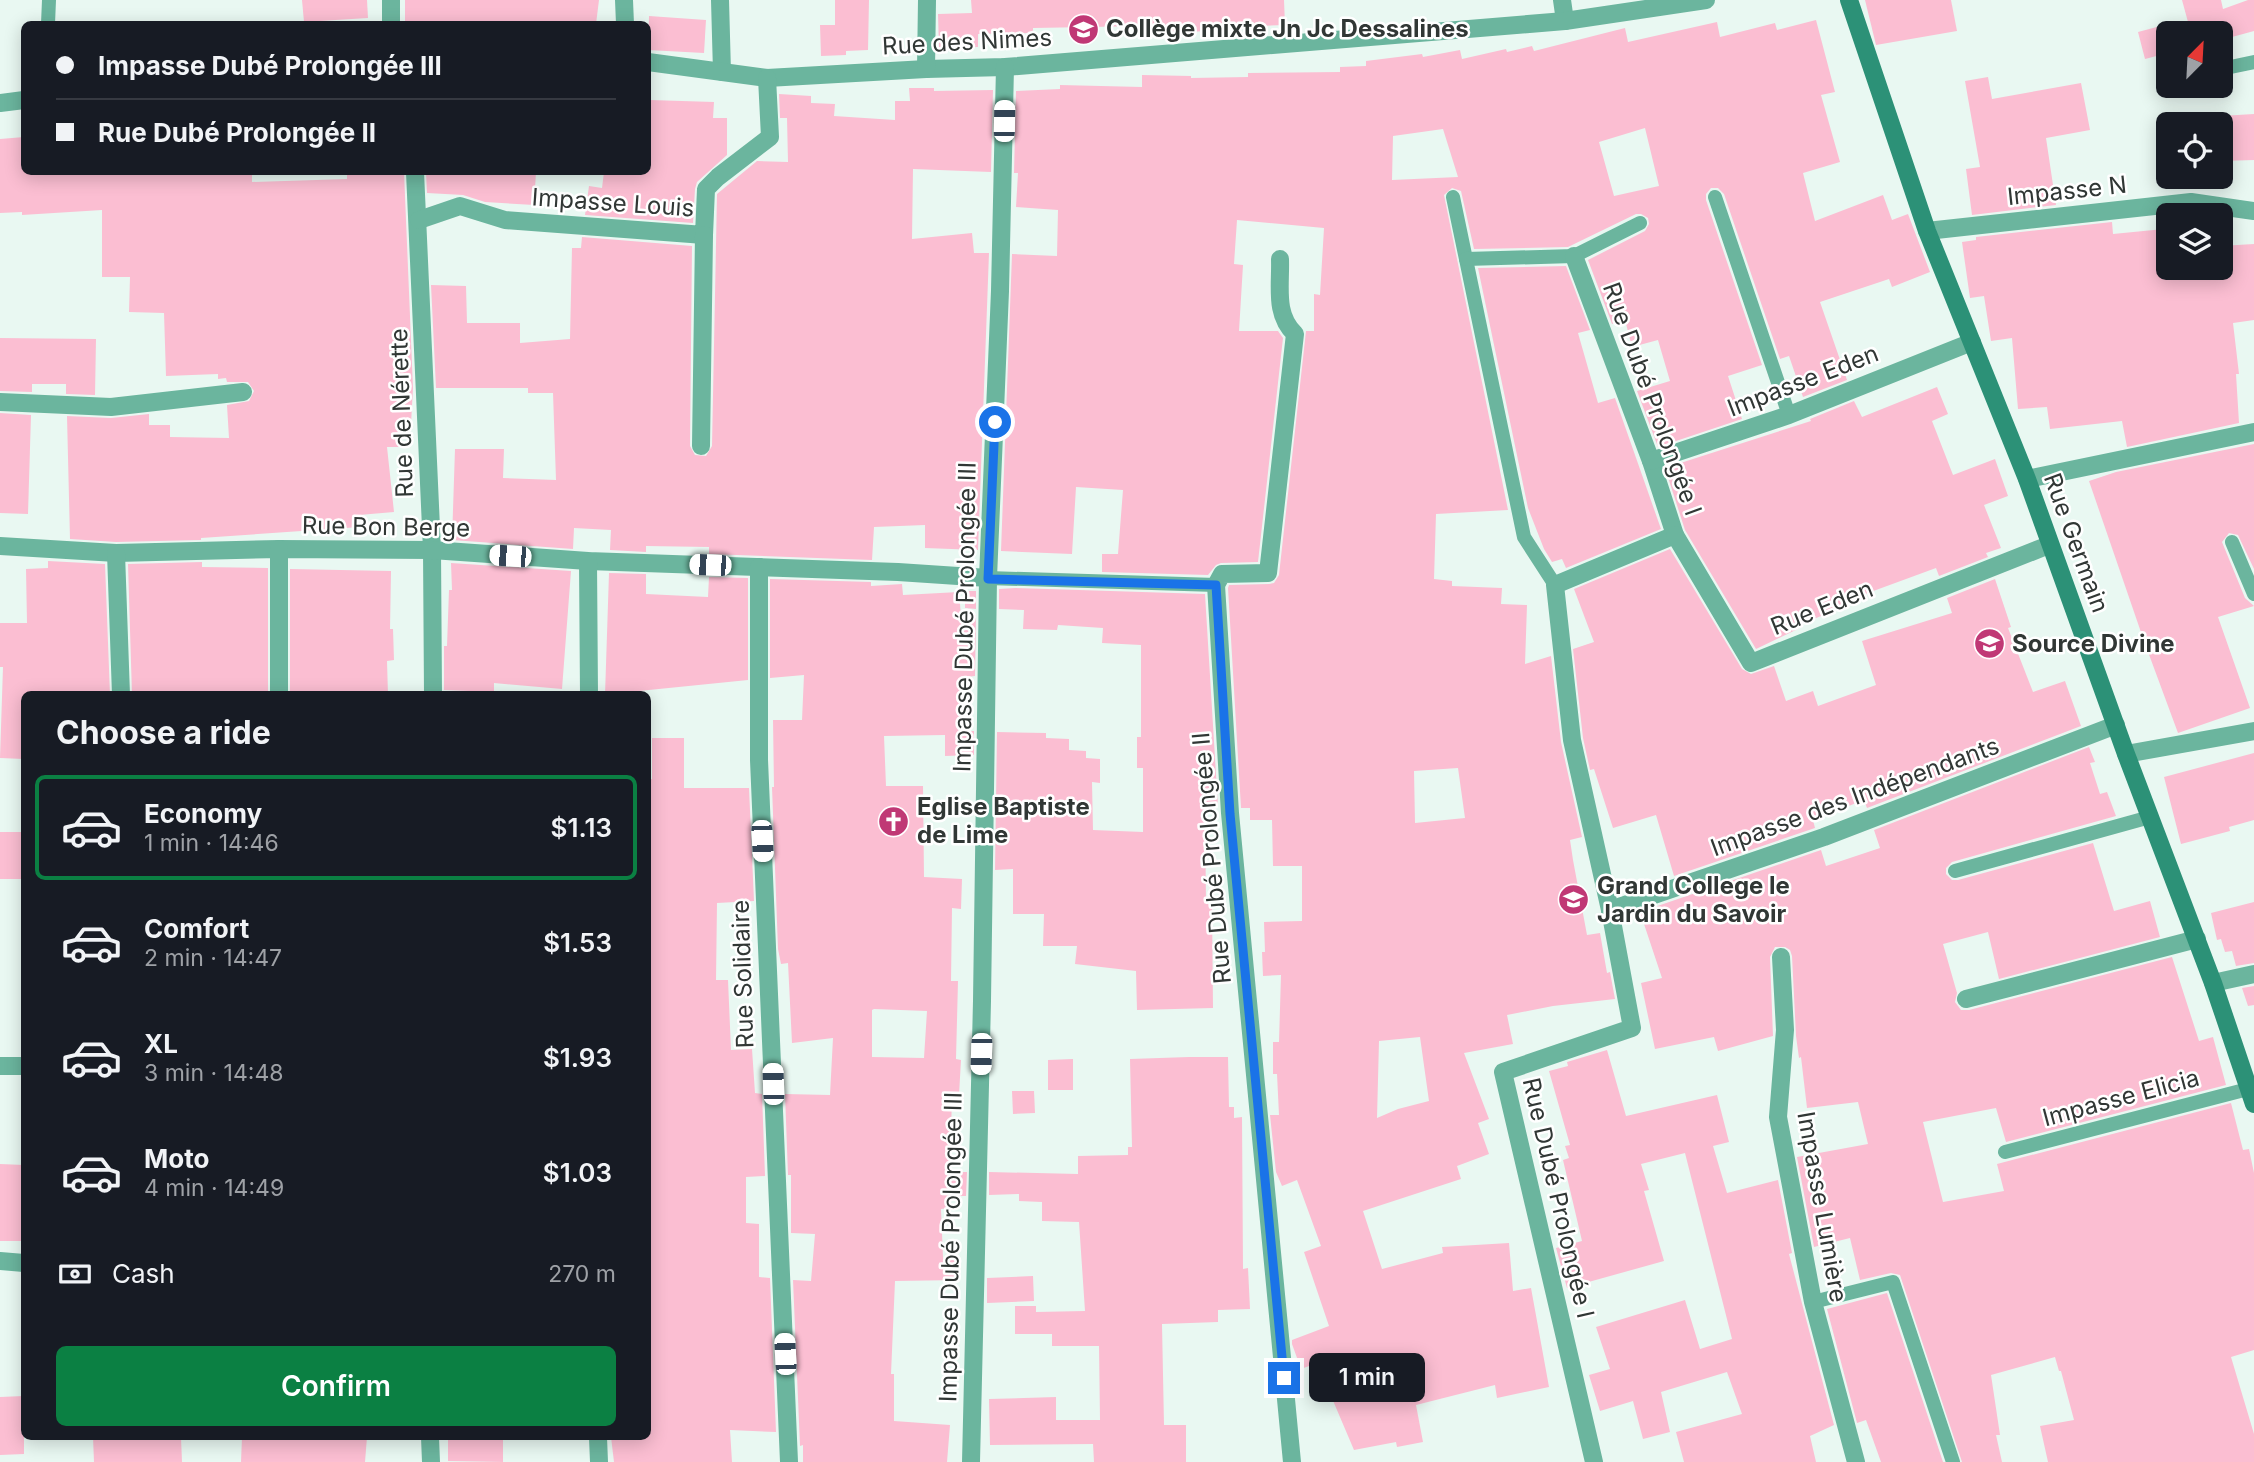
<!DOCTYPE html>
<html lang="en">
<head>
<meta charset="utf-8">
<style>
	:root { --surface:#171b24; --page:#20242c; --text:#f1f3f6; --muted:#9ea1a6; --line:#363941; --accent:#0b8043 }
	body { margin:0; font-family:Inter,sans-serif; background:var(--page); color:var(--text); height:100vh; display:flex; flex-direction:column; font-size:26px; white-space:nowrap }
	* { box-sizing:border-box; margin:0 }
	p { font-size:23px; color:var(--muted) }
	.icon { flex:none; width:38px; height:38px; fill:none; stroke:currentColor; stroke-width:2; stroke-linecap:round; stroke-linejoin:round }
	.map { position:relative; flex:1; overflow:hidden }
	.panel { position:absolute; left:21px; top:691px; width:630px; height:749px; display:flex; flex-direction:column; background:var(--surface); border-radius:10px; box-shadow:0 4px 18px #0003 }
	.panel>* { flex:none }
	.hud { position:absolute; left:21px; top:21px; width:630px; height:154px; border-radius:10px; box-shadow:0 4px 18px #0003; display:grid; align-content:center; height:154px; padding:0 35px; background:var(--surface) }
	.needle { width:46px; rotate:24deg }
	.tools { position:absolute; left:2156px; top:21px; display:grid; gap:14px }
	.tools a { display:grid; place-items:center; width:77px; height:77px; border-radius:10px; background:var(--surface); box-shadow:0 4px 18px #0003; font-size:35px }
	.end { position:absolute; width:32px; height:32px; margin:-16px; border:9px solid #1a73e8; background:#fff; box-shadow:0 0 0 4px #fff }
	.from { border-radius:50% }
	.bubble { position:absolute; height:49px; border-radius:10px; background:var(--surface); box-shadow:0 4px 18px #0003; font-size:23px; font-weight:600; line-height:49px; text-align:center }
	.car { position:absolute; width:21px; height:42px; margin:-21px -10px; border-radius:9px; box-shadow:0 0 5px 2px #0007; background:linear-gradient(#fff 24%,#345 0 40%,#fff 0 76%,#345 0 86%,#fff 0) }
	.hud b { display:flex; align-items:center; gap:24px; height:66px; font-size:26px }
	.hud b+b { border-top:2px solid var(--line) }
	.hud i { width:18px; height:18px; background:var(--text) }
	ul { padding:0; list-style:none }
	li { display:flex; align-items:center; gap:21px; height:105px; margin:0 14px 10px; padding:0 21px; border:4px solid transparent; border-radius:10px }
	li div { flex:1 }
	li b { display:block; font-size:26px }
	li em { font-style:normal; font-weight:600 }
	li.on { border-color:var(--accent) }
	li>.icon { width:63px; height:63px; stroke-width:1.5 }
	h2 { padding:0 35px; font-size:32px; line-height:84px }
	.pay { display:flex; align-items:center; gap:18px; height:77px; padding:0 35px; font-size:26px }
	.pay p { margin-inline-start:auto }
	.action { display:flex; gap:14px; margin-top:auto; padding:14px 35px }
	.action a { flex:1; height:80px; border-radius:10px; background:var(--accent); color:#fff; font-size:28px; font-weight:600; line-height:80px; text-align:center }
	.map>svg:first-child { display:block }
	.building { fill:#fbbed2; fill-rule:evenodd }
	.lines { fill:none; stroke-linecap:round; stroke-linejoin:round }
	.lane { stroke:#6bb59e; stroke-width:14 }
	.street { stroke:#6bb59e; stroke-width:18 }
	.secondary { stroke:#2c9177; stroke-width:18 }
	.route { stroke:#1a73e8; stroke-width:9 }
	.labels { text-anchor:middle; stroke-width:5; stroke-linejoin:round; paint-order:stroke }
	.poi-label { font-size:24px; font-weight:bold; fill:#313735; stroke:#fff; text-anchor:start }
	.street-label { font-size:24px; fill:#313735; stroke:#fff }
</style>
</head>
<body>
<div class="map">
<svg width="2254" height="1462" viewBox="0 0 2254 1462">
	<rect width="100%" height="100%" fill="#e9f8f2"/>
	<g class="building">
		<polygon points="302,0 367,0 368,18 304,22"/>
		<polygon points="405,0 599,0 596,24 405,22"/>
		<polygon points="835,0 869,0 868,50 846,51 846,55 821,56 820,25 835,25"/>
		<polygon points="971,0 1284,0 1285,25 1223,27 1223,30 1189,32 1145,31 1145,26 1033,28 1033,33 978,34 978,47 939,48 938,14 972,13"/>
		<polygon points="1865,0 1951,0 1957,31 1876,45"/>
		<polygon points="2182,0 2221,0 2223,9 2248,0 2254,0 2254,31 2221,40 2221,33 2168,33 2168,53 2145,59 2138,32 2168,24 2168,29 2188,22"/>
		<polygon points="649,16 706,20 704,53 648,50"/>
		<path d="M1816,20L1835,92L1821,95L1840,162L1803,173L1815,221L1883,195L1892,220L1908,214L1930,272L1892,287L1889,279L1820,302L1847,380L1803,397L1789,356L1780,359L1724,194L1718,188H1711L1706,194V200L1762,365L1728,376L1742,419L1658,447L1637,391L1670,381L1658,340L1632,347L1625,320L1612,324L1588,260L1645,231L1649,224L1648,218L1641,214H1636L1568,247L1474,249L1461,191L1452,188L1444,195L1508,510L1436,514L1434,579L1452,581V586L1502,588L1501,604L1527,605L1525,664L1551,656L1561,742L1582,837L1570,840L1573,860L1587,935L1600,933L1607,973L1610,972L1615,999L1553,1006L1507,1015L1513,1044L1464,1053L1489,1119L1478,1123L1489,1154L1457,1166L1461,1179L1363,1211L1382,1269L1443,1253L1442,1247L1509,1243L1513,1291L1531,1288L1549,1387L1497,1398L1495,1385L1416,1405L1423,1442L1397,1447L1396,1442L1354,1450L1317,1363L1301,1369L1292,1344V1340L1329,1326L1304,1252L1321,1246L1297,1180L1282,1186L1276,1172L1270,1115H1279L1277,1074H1273V1042H1279L1281,975L1263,976L1262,952H1265L1264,922L1302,921V866H1273L1272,820H1250V808H1241L1228,588L1229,585L1269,584L1274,583L1279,575L1306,331H1314V294L1320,295L1324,228L1237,220L1234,264L1243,265L1239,331H1278L1283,338L1258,562L1221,563L1216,565L1208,575L1102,572V554H1118L1123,490L1076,487L1072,554L1001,551L1012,254L1057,256L1058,210L1016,207L1018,173H1014L1016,91L1060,89V85L1142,87V75L1191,76V78L1248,77V73L1340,72V67L1366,66V61L1422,54L1423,57L1460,50L1462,59L1506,49L1507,52L1532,46L1534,51L1625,28L1628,42L1717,22L1720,37L1775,23L1777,30ZM1645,128L1659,186L1614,196L1599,142ZM1443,129L1458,177L1392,180L1393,136ZM1458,768L1465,818L1415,823L1414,771ZM1420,1037L1429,1101L1398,1109L1377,1118L1379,1041Z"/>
		<polygon points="1988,77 1992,99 2081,83 2090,130 2046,138 2056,205 1972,215 1966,169 1980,167 1965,81"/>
		<polygon points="909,88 934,88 934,91 993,90 991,172 913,169 912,239 972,233 974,253 989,253 978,550 925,548 925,525 874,527 872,560 709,554 709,547 646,546 646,552 610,550 611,530 574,528 573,549 452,540 455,449 504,449 503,478 556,480 553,393 528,393 528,388 436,388 431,285 466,286 467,323 520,323 520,343 570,339 572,248 581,248 582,237 692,246 690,446 695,455 706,456 712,446 717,194 757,161 788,162 787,118 780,118 779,94 811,96 811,103 835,104 834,116 895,120 895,101 910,101"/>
		<polygon points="650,100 714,102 713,118 727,118 727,155 697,182 695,189 693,223 585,215 589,186 602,188 604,172 648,172"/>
		<polygon points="2254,114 2254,160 2221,161 2221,116"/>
		<polygon points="24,137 24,172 252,172 252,182 347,179 347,172 404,172 413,388 411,424 400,424 399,447 387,447 394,512 359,515 360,527 201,538 201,540 116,542 70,539 67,416 111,418 149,414 149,425 170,425 170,437 229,438 227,405 249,401 254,391 248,382 227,382 226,378 218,379 218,374 166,376 164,313 129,312 130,277 102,277 102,210 22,215 22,212 0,213 0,139"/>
		<polygon points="426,172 536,172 534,205 485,202 463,195 427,193"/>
		<polygon points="2112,222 2113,234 2164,229 2168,268 2221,268 2221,246 2254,244 2254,320 2233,323 2239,374 2236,374 2239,423 2127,447 2122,421 2050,429 2047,407 2018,409 2012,338 1991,341 1984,296 1970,298 1962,242 1976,240 1976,237"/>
		<polygon points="1566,266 1590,330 1578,333 1598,403 1615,398 1661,529 1566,568 1562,559 1552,562 1544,549 1528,508 1478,268"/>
		<polygon points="0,338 96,339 95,395 66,394 66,384 32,384 32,392 0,391"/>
		<polygon points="1937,387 1948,414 1932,421 1953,475 1995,459 2008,496 1984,505 2001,548 1986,553 1988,557 1939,576 1936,568 1857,597 1859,601 1801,624 1802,627 1756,649 1685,530 1665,468 1811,421 1810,419 1854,401 1862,417"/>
		<polygon points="0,413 31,415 28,514 0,513"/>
		<polygon points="2254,444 2254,569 2238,535 2229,533 2222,542 2245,598 2254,606 2218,617 2250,708 2178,733 2144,641 2089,481 2116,472"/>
		<polygon points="1670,549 1742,669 1751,674 1774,666 1786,701 1813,691 1818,706 1876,685 1862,641 1952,613 1947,598 1995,579 2011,627 2008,628 2033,692 2065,681 2081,726 1867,808 1864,800 1813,820 1815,828 1674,876 1656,815 1613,828 1594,769 1590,770 1583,738 1573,649 1594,642 1574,589"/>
		<polygon points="48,561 105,564 110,695 24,695 24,759 0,758 3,667 0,667 0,623 27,623 26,569 48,568"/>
		<polygon points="202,562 202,567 268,568 268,695 132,695 128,564"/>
		<polygon points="451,563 571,571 562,689 494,683 494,692 444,690 444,646 447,646 449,590 452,590"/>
		<polygon points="290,569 391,571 390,629 393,629 394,660 387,661 388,695 290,695"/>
		<polygon points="609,573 646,574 646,594 708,597 709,577 748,578 748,680 629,692 629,695 605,695"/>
		<path d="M770,579L871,582V586L902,584L903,595L959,592L961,616L976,615L975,676L965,677L967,731H974V755L945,756V735L884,736L886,786H923L924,877L962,879L961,909L952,908L951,981H958L956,1059L961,1060L959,1095H952L950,1172H967L966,1196H950V1208L941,1209L943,1258H958L959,1280L895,1281L891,1374H894V1421L950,1425L947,1462H803V1445L800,1446L793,1280L811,1281L815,1234L791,1233V1175H788L785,1094L830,1095L833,1038L792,1043L788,963L781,964L778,949L772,787H774L773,720H802L804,675L770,678ZM874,1009L927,1011L924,1058L872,1057V1010Z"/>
		<polygon points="1015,588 1205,594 1218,807 1205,807 1206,904 1212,904 1213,1008 1137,1010 1136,971 1075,964 1077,946 1043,946 1044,914 1013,914 1013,869 995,870 997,732 1046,733 1046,738 1069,739 1069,750 1086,751 1086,758 1100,759 1100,783 1092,782 1093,830 1143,832 1143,768 1137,768 1137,737 1141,737 1141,645 1102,643 1103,628 1058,625 1057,630 1023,629 1024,610 999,609 999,589"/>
		<polygon points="965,591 976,591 976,609 965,608"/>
		<polygon points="652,738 684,738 684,788 749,788 754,901 717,903 716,980 728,980 731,1050 752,1049 755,1093 762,1094 765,1176 746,1177 746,1223 759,1224 759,1277 770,1278 776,1432 730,1430 732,1462 614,1462 611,1437 648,1437 648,1337 651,1337 651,1290 648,1290 648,780 652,779"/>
		<polygon points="2089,747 2095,762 2090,763 2100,794 2107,792 2116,816 1952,862 1946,868 1946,874 1952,880 1958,880 2093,843 2114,911 2150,901 2160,937 1999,979 1988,932 1943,944 1957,993 1955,1002 1961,1010 1969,1010 2172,957 2199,1041 2213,1037 2226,1085 2006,1142 1996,1108 1923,1122 1943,1202 2004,1191 1997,1164 2231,1103 2243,1150 2249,1149 2254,1173 2254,1350 2231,1357 2254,1434 2254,1462 2048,1462 2040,1426 2074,1420 2061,1371 2059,1371 2055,1357 1991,1375 2000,1435 1996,1435 2002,1462 1962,1462 1900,1275 1891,1273 1860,1280 1850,1238 1814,1247 1797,1157 1868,1144 1858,1102 1807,1108 1801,1057 1799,1058 1796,1036 1792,956 1790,950 1785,947 1775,947 1770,957 1773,1036 1718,1051 1714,1037 1655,1049 1641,983 1662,978 1640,912 1821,850 1826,866 1880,848 1874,830"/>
		<polygon points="2254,753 2254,820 2229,827 2230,831 2181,844 2164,777"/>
		<rect x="0" y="832" width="24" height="47"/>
		<polygon points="2254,902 2254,963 2236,966 2232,951 2225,952 2221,939 2217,940 2211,913"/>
		<polygon points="2254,986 2254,1005 2248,1006 2242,988"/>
		<polygon points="1607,1050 1626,1116 1717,1095 1729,1142 1713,1146 1727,1193 1778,1180 1792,1253 1789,1254 1834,1425 1810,1436 1816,1462 1684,1462 1676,1432 1742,1414 1727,1372 1661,1392 1670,1432 1643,1439 1633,1401 1600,1411 1589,1375 1610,1369 1596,1327 1685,1300 1700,1349 1732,1339 1685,1153 1641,1164 1649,1190 1644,1191 1664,1261 1567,1288 1556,1248 1582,1241 1563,1160 1569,1158 1565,1146 1570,1145 1549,1071 1568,1066 1567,1062"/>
		<polygon points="1189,1057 1228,1057 1229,1107 1234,1107 1234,1118 1242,1117 1243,1269 1248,1268 1250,1309 1218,1310 1218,1322 1162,1324 1164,1425 1186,1425 1186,1462 1094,1462 1093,1444 990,1445 989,1399 1056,1397 1056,1420 1100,1420 1099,1346 1052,1346 1052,1334 1015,1334 1015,1306 1036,1306 1036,1312 1085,1311 1079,1222 1042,1221 1042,1202 1019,1201 1019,1194 989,1195 989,1172 1078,1174 1078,1156 1128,1155 1128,1147 1132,1147 1130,1059"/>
		<polygon points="1073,1059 1073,1090 1048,1090 1048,1060"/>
		<polygon points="1012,1091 1034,1091 1035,1113 1013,1114"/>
		<polygon points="0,1164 24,1165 24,1241 0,1241"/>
		<polygon points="1033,1276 1034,1301 987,1303 987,1278"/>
		<polygon points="1887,1293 1943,1462 1881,1462 1866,1420 1857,1423 1827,1309"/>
		<polygon points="24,1396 24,1454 0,1455 0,1397"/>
		<polygon points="93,1437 181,1437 182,1462 94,1462"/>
		<polygon points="242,1437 367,1437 365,1462 241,1462"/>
		<polygon points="448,1437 503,1437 503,1462 448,1461"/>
	</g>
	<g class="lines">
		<g class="lane">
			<polyline points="48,24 49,0"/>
			<polyline points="2221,69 2254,62"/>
			<polyline points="1453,197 1524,537 1555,585"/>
			<polyline points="1715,197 1789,415"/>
			<polyline points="1466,259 1574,256 1640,223"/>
			<polyline points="2232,542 2254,594"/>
			<polyline points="988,578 1216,585"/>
			<polyline points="1955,871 2150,817"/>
			<polyline points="2005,1152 2248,1089"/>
			<polyline points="1813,1302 1893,1282 1953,1462"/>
		</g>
		<g class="street">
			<polyline points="391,0 391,24"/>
			<polyline points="624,0 625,24"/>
			<polyline points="720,0 722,72"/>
			<polyline points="1562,0 1565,21"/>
			<polyline points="648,62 767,78 926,69 1005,67 1565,21 1706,0"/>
			<polyline points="926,69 927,0"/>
			<polyline points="0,103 24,100"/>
			<polyline points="415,172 432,550 433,695"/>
			<polyline points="419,220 460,206 505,220 704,235 706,189 718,177 770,137 767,78"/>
			<polyline points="1927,231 2191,202 2254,211"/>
			<polyline points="1574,256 1651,461 1675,535 1555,585 1572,740 1610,910 1632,1028 1503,1072 1594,1462"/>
			<path d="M1280,259C1281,286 1274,314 1295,334L1268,573L1222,574L1216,585L1230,813L1292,1462"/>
			<polyline points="0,402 111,407 243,392"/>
			<polyline points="701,446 704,235"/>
			<polyline points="1651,461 1789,415 1972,342"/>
			<polyline points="2027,479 2254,432"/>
			<polyline points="1675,535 1751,663 2049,545"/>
			<polyline points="0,546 116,553 279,549 432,550 588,561 898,572 988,578"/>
			<polyline points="279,549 279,695"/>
			<polyline points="116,553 121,695"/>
			<polyline points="588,561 589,695"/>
			<polyline points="759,567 759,760 789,1462"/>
			<polyline points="2126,754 2254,731"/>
			<polyline points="1610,910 1824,837 2116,725"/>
			<polyline points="1781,957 1785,1030 1778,1117 1813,1302 1856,1462"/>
			<polyline points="2213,983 2254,974"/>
			<polyline points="1966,999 2197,939"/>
			<polyline points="0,1066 24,1066"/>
			<polyline points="0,1261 24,1263"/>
			<polyline points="430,1437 431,1462"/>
			<polyline points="598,1437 599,1462"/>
			<polyline points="971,1462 982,1001 988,578 1000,291 1005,67"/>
		</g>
		<polyline class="secondary" points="1849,0 1927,231 2027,479 2126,754 2213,983 2254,1104"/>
	</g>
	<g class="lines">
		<polyline class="route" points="995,422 988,579 1216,585 1230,814 1284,1378"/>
	</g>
	<defs>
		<symbol id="school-disc" viewBox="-11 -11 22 22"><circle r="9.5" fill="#c03875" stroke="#fff"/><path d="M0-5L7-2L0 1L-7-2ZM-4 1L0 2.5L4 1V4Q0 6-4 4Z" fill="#fff"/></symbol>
		<symbol id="church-disc" viewBox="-11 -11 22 22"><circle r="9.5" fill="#c03875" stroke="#fff"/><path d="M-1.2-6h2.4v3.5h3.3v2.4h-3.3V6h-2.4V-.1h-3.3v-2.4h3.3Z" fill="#fff"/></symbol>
	</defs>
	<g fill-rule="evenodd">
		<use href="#school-disc" x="1066" y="12" width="35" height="35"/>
		<use href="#school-disc" x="1972" y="626" width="35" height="35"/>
		<use href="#church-disc" x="876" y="804" width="35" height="35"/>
		<use href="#school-disc" x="1556" y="882" width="35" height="35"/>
	</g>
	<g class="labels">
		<g class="poi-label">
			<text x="1106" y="37">Collège mixte Jn Jc Dessalines</text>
			<text x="2012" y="652">Source Divine</text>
			<text x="917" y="815">Eglise Baptiste<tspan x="917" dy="28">de Lime</tspan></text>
			<text x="1597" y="894">Grand College le<tspan x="1597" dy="28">Jardin du Savoir</tspan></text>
		</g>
		<g class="street-label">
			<text transform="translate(967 42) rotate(-3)" y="8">Rue des Nimes</text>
			<text transform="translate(2067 191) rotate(-6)" y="8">Impasse N</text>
			<text transform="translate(613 203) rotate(4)" y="8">Impasse Louis</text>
			<text transform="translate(1803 381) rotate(-21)" y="8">Impasse Eden</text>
			<text transform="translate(1652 399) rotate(70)" y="8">Rue Dubé Prolongée I</text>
			<text transform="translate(402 413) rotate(-92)" y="8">Rue de Nérette</text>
			<text transform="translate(386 527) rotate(1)" y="8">Rue Bon Berge</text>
			<text transform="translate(2076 543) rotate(70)" y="8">Rue Germain</text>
			<text transform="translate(1822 608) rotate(-22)" y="8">Rue Eden</text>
			<text transform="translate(965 617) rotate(-89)" y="8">Impasse Dubé Prolongée III</text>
			<text transform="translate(1855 797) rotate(-20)" y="8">Impasse des Indépendants</text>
			<text transform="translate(1212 858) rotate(-95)" y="8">Rue Dubé Prolongée II</text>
			<text transform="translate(743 974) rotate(-92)" y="8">Rue Solidaire</text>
			<text transform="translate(2121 1098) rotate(-15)" y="8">Impasse Elicia</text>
			<text transform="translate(1558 1198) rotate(77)" y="8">Rue Dubé Prolongée I</text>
			<text transform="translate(1822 1207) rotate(80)" y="8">Impasse Lumière</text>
			<text transform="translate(951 1247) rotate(-89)" y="8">Impasse Dubé Prolongée III</text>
		</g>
	</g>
</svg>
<div class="tools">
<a><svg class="needle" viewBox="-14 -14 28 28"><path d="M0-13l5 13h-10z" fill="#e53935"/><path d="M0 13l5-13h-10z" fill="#9ea1a6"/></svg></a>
<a><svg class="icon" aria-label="locate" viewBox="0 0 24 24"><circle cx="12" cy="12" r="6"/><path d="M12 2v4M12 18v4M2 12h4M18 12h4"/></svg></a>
<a><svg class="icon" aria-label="layers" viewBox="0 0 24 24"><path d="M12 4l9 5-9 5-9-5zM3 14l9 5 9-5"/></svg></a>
</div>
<i class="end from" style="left:995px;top:422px"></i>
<i class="end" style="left:1284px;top:1378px"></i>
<div class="bubble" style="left:1309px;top:1353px;width:116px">1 min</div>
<i class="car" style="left:1004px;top:121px;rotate:1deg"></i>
<i class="car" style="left:510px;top:556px;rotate:274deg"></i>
<i class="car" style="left:710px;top:565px;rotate:272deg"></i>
<i class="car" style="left:762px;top:841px;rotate:177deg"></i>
<i class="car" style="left:981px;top:1054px;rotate:182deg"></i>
<i class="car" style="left:773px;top:1084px;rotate:358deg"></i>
<i class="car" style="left:785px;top:1354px;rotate:357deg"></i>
<div class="hud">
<b><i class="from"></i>Impasse Dubé Prolongée III</b>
<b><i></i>Rue Dubé Prolongée II</b>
</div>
<section class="panel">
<h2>Choose a ride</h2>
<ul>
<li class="on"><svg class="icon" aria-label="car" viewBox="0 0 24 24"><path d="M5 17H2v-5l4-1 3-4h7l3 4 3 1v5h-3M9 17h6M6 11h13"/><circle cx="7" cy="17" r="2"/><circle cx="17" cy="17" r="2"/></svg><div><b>Economy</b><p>1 min · 14:46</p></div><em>$1.13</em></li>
<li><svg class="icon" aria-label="car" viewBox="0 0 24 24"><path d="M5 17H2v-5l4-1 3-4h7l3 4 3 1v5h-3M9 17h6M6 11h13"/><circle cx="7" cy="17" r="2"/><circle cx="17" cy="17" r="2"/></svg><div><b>Comfort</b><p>2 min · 14:47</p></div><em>$1.53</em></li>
<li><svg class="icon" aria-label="car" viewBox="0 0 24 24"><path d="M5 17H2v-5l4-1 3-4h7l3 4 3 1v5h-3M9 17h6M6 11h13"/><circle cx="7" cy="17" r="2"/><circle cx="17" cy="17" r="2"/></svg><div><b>XL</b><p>3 min · 14:48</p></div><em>$1.93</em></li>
<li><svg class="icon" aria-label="car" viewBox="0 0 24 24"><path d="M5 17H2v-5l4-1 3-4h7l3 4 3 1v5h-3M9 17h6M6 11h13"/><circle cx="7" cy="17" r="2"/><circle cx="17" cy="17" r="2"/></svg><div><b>Moto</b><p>4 min · 14:49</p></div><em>$1.03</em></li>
</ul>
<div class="pay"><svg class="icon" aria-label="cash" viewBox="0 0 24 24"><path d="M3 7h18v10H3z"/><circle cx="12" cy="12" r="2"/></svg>Cash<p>270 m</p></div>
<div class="action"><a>Confirm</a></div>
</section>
</div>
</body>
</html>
